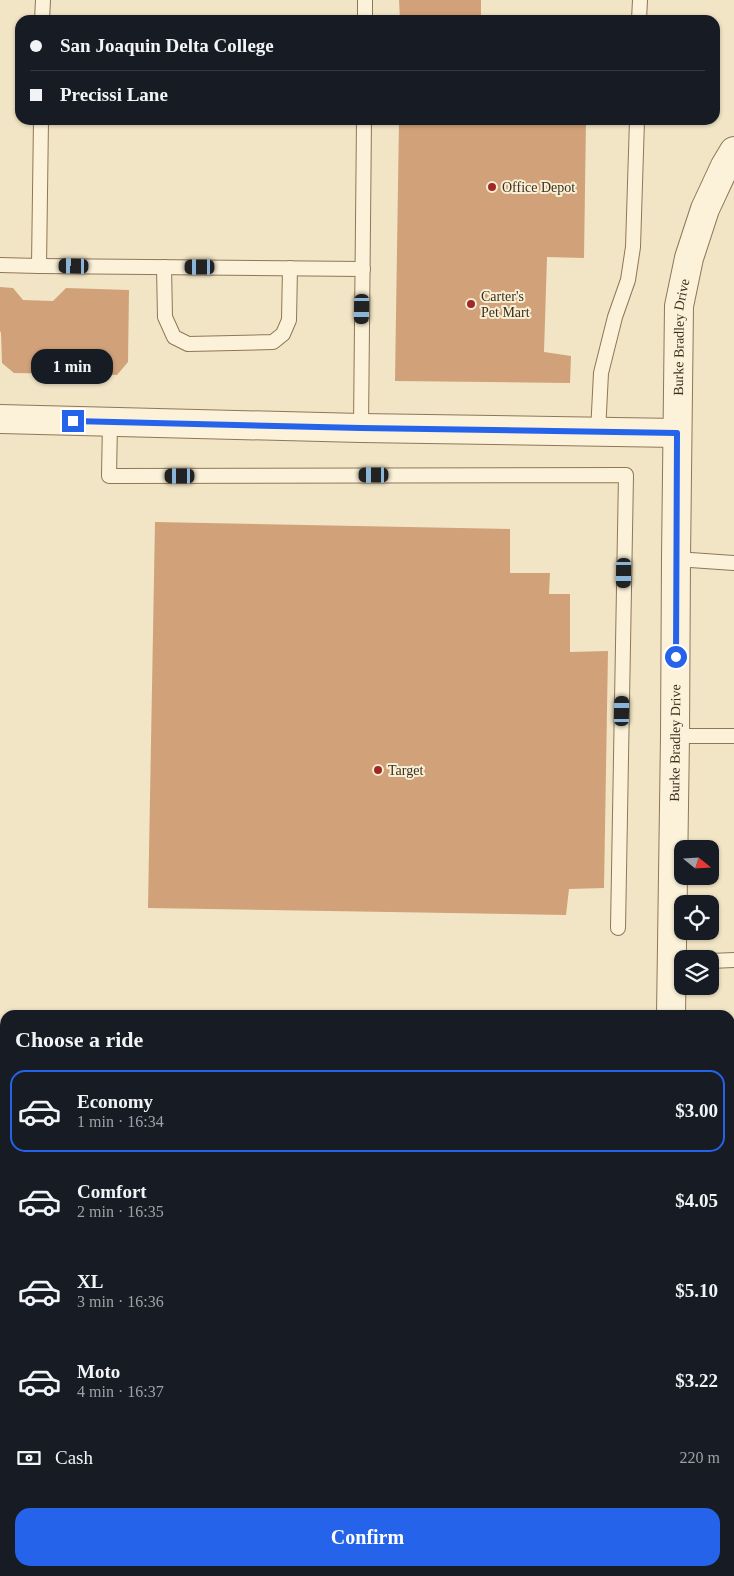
<!DOCTYPE html>
<html lang="en">
<head>
<meta charset="utf-8">
<style>
	:root { --surface:#171b24; --page:#20242c; --text:#f1f3f6; --muted:#9ea1a6; --line:#363941; --accent:#2563eb }
	body { margin:0; font-family:Georgia,serif; background:var(--page); color:var(--text); height:100vh; display:flex; flex-direction:column; font-size:19px; white-space:nowrap }
	* { box-sizing:border-box; margin:0 }
	p { font-size:16px; color:var(--muted) }
	.icon { flex:none; width:28px; height:28px; fill:none; stroke:currentColor; stroke-width:2; stroke-linecap:round; stroke-linejoin:round }
	.map { position:relative; flex:1; overflow:hidden }
	.drawer { position:absolute; left:0px; top:1010px; width:735px; height:566px; display:flex; flex-direction:column; background:var(--surface); border-radius:15px 15px 0 0; box-shadow:0 1px 4px #0004 }
	.drawer>* { flex:none }
	.guide { position:absolute; left:15px; top:15px; width:705px; height:110px; border-radius:15px; box-shadow:0 1px 4px #0004; display:grid; align-content:center; height:110px; padding:0 15px; background:var(--surface) }
	.needle { width:32px; rotate:108deg }
	.tools { position:absolute; left:674px; top:840px; display:grid; gap:10px }
	.tools a { display:grid; place-items:center; width:45px; height:45px; border-radius:10px; background:var(--surface); box-shadow:0 1px 4px #0004; font-size:25px }
	.end { position:absolute; width:22px; height:22px; margin:-11px; border:6px solid #2563eb; background:#fff; box-shadow:0 0 0 2px #fff }
	.from { border-radius:50% }
	.bubble { position:absolute; height:35px; border-radius:15px; background:var(--surface); box-shadow:0 1px 4px #0004; font-size:16px; font-weight:700; line-height:35px; text-align:center }
	.car { position:absolute; width:15px; height:30px; margin:-15px -8px; border-radius:6px; box-shadow:0 0 4px 1px #0007; background:linear-gradient(#222 24%,#8ab4d8 0 40%,#222 0 76%,#8ab4d8 0 86%,#222 0) }
	.guide b { display:flex; align-items:center; gap:18px; height:48px; font-size:19px }
	.guide b+b { border-top:1px solid var(--line) }
	.guide i { width:12px; height:12px; background:var(--text) }
	ul { padding:0; list-style:none }
	li { display:flex; align-items:center; gap:15px; height:82px; margin:0 10px 8px; padding:0 5px; border:2px solid transparent; border-radius:15px }
	li div { flex:1 }
	li b { display:block; font-size:19px }
	li em { font-style:normal; font-weight:700 }
	li.selected { border-color:var(--accent) }
	li>.icon { width:45px; height:45px; stroke-width:1.5 }
	h2 { padding:0 15px; font-size:22px; line-height:60px }
	.pay { display:flex; align-items:center; gap:12px; height:55px; padding:0 15px; font-size:19px }
	.pay p { margin-inline-start:auto }
	.cta { display:flex; gap:10px; margin-top:auto; padding:10px 15px }
	.cta a { flex:1; height:58px; border-radius:15px; background:var(--accent); color:#fff; font-size:20px; font-weight:700; line-height:58px; text-align:center }
	.map>svg:first-child { display:block }
	.building { fill:#d1a179 }
	.lines { fill:none; stroke-linecap:round; stroke-linejoin:round }
	.lane-casing { stroke:#8e7759; stroke-width:16 }
	.street-casing { stroke:#8e7759; stroke-width:30 }
	.primary-casing { stroke:#5b452e; stroke-width:30 }
	.lane { stroke:#fbf2d9; stroke-width:14 }
	.street { stroke:#fbf2d9; stroke-width:28 }
	.primary { stroke:#f6dd9b; stroke-width:28 }
	.route { stroke:#2563eb; stroke-width:6 }
	.poi-dot { fill:#a12925; stroke:#f8efd5; stroke-width:2 }
	.labels { text-anchor:middle; stroke-width:4; stroke-linejoin:round; paint-order:stroke }
	.poi-label { font-size:14px; fill:#3d2e1e; stroke:#f8efd5; text-anchor:start }
	.street-label { font-size:14px; fill:#3d2e1e; stroke:#f8efd5 }
</style>
</head>
<body>
<div class="map">
<svg width="734" height="1576" viewBox="0 0 734 1576">
	<rect width="100%" height="100%" fill="#f1e5c5"/>
	<g class="building">
		<polygon points="399,0 481,0 481,20 400,20"/>
		<polygon points="399,120 586,120 584,258 547,257 544,352 571,356 570,383 395,381"/>
		<polygon points="0,287 13,288 23,300 53,301 66,288 129,290 128,362 117,375 14,373 2,363 1,333 0,331"/>
		<polygon points="155,522 510,529 510,573 550,573 549,594 570,594 570,652 608,651 604,888 569,889 566,915 148,908"/>
	</g>
	<g class="lines">
		<defs>
			<g id="lane">
				<polyline points="42,20 43,0"/>
				<polyline points="365,20 365,0"/>
				<polyline points="639,20 640,0"/>
				<polyline points="0,265 39,266 41,120"/>
				<polyline points="39,266 363,269"/>
				<polyline points="164,267 165,317 174,337 188,344 273,342 283,334 289,320 290,268"/>
				<polyline points="110,422 109,476 626,475 618,928"/>
				<polyline points="361,428 364,120"/>
				<polyline points="598,432 601,373 615,317 628,280 633,247 637,120"/>
				<polyline points="676,559 734,563"/>
				<polyline points="675,736 734,736"/>
				<polyline points="710,961 734,960"/>
				<polyline points="5,1225 5,1351"/>
				<polyline points="586,1576 586,1571"/>
			</g>
			<g id="street">
				<polyline points="0,419 361,428 677,433"/>
				<path id="s1" d="M671,1015L675,736L676,559L679,306L689,258L705,209L725,166L734,151"/>
				<polyline points="730,1374 734,1375"/>
			</g>
			<g id="primary">
				<polyline points="0,1442 5,1442"/>
				<polyline points="730,1450 734,1450"/>
				<polyline points="0,1508 5,1508"/>
				<polyline points="730,1512 734,1512"/>
			</g>
		</defs>
		<use href="#lane" class="lane-casing"/>
		<use href="#street" class="street-casing"/>
		<use href="#primary" class="primary-casing"/>
		<use href="#lane" class="lane"/>
		<use href="#street" class="street"/>
		<use href="#primary" class="primary"/>
	</g>
	<g class="lines">
		<polyline class="route" points="73,421 361,428 677,433 676,657"/>
	</g>
	<g class="poi-dot">
		<circle cx="492" cy="187" r="5"/>
		<circle cx="471" cy="304" r="5"/>
		<circle cx="378" cy="770" r="5"/>
	</g>
	<g class="labels">
		<g class="poi-label">
			<text x="502" y="192">Office Depot</text>
			<text x="481" y="301">Carter's<tspan x="481" dy="16">Pet Mart</tspan></text>
			<text x="388" y="775">Target</text>
		</g>
		<g class="street-label">
			<text dy="5" stroke="none"><textPath href="#s1" startOffset="678">Burke Bradley Drive</textPath></text>
			<text dy="5" stroke="none"><textPath href="#s1" startOffset="272">Burke Bradley Drive</textPath></text>
		</g>
	</g>
</svg>
<div class="tools">
<a><svg class="needle" viewBox="-14 -14 28 28"><path d="M0-13l5 13h-10z" fill="#e53935"/><path d="M0 13l5-13h-10z" fill="#9ea1a6"/></svg></a>
<a><svg class="icon" aria-label="locate" viewBox="0 0 24 24"><circle cx="12" cy="12" r="6"/><path d="M12 2v4M12 18v4M2 12h4M18 12h4"/></svg></a>
<a><svg class="icon" aria-label="layers" viewBox="0 0 24 24"><path d="M12 4l9 5-9 5-9-5zM3 14l9 5 9-5"/></svg></a>
</div>
<i class="end from" style="left:676px;top:657px"></i>
<i class="end" style="left:73px;top:421px"></i>
<div class="bubble" style="left:31px;top:349px;width:82px">1 min</div>
<i class="car" style="left:74px;top:266px;rotate:271deg"></i>
<i class="car" style="left:200px;top:267px;rotate:270deg"></i>
<i class="car" style="left:362px;top:309px;rotate:181deg"></i>
<i class="car" style="left:374px;top:475px;rotate:270deg"></i>
<i class="car" style="left:180px;top:476px;rotate:270deg"></i>
<i class="car" style="left:624px;top:573px;rotate:181deg"></i>
<i class="car" style="left:622px;top:711px;rotate:1deg"></i>
<div class="guide">
<b><i class="from"></i>San Joaquin Delta College</b>
<b><i></i>Precissi Lane</b>
</div>
<section class="drawer">
<h2>Choose a ride</h2>
<ul>
<li class="selected"><svg class="icon" aria-label="car" viewBox="0 0 24 24"><path d="M5 17H2v-5l4-1 3-4h7l3 4 3 1v5h-3M9 17h6M6 11h13"/><circle cx="7" cy="17" r="2"/><circle cx="17" cy="17" r="2"/></svg><div><b>Economy</b><p>1 min · 16:34</p></div><em>$3.00</em></li>
<li><svg class="icon" aria-label="car" viewBox="0 0 24 24"><path d="M5 17H2v-5l4-1 3-4h7l3 4 3 1v5h-3M9 17h6M6 11h13"/><circle cx="7" cy="17" r="2"/><circle cx="17" cy="17" r="2"/></svg><div><b>Comfort</b><p>2 min · 16:35</p></div><em>$4.05</em></li>
<li><svg class="icon" aria-label="car" viewBox="0 0 24 24"><path d="M5 17H2v-5l4-1 3-4h7l3 4 3 1v5h-3M9 17h6M6 11h13"/><circle cx="7" cy="17" r="2"/><circle cx="17" cy="17" r="2"/></svg><div><b>XL</b><p>3 min · 16:36</p></div><em>$5.10</em></li>
<li><svg class="icon" aria-label="car" viewBox="0 0 24 24"><path d="M5 17H2v-5l4-1 3-4h7l3 4 3 1v5h-3M9 17h6M6 11h13"/><circle cx="7" cy="17" r="2"/><circle cx="17" cy="17" r="2"/></svg><div><b>Moto</b><p>4 min · 16:37</p></div><em>$3.22</em></li>
</ul>
<div class="pay"><svg class="icon" aria-label="cash" viewBox="0 0 24 24"><path d="M3 7h18v10H3z"/><circle cx="12" cy="12" r="2"/></svg>Cash<p>220 m</p></div>
<div class="cta"><a>Confirm</a></div>
</section>
</div>
</body>
</html>
